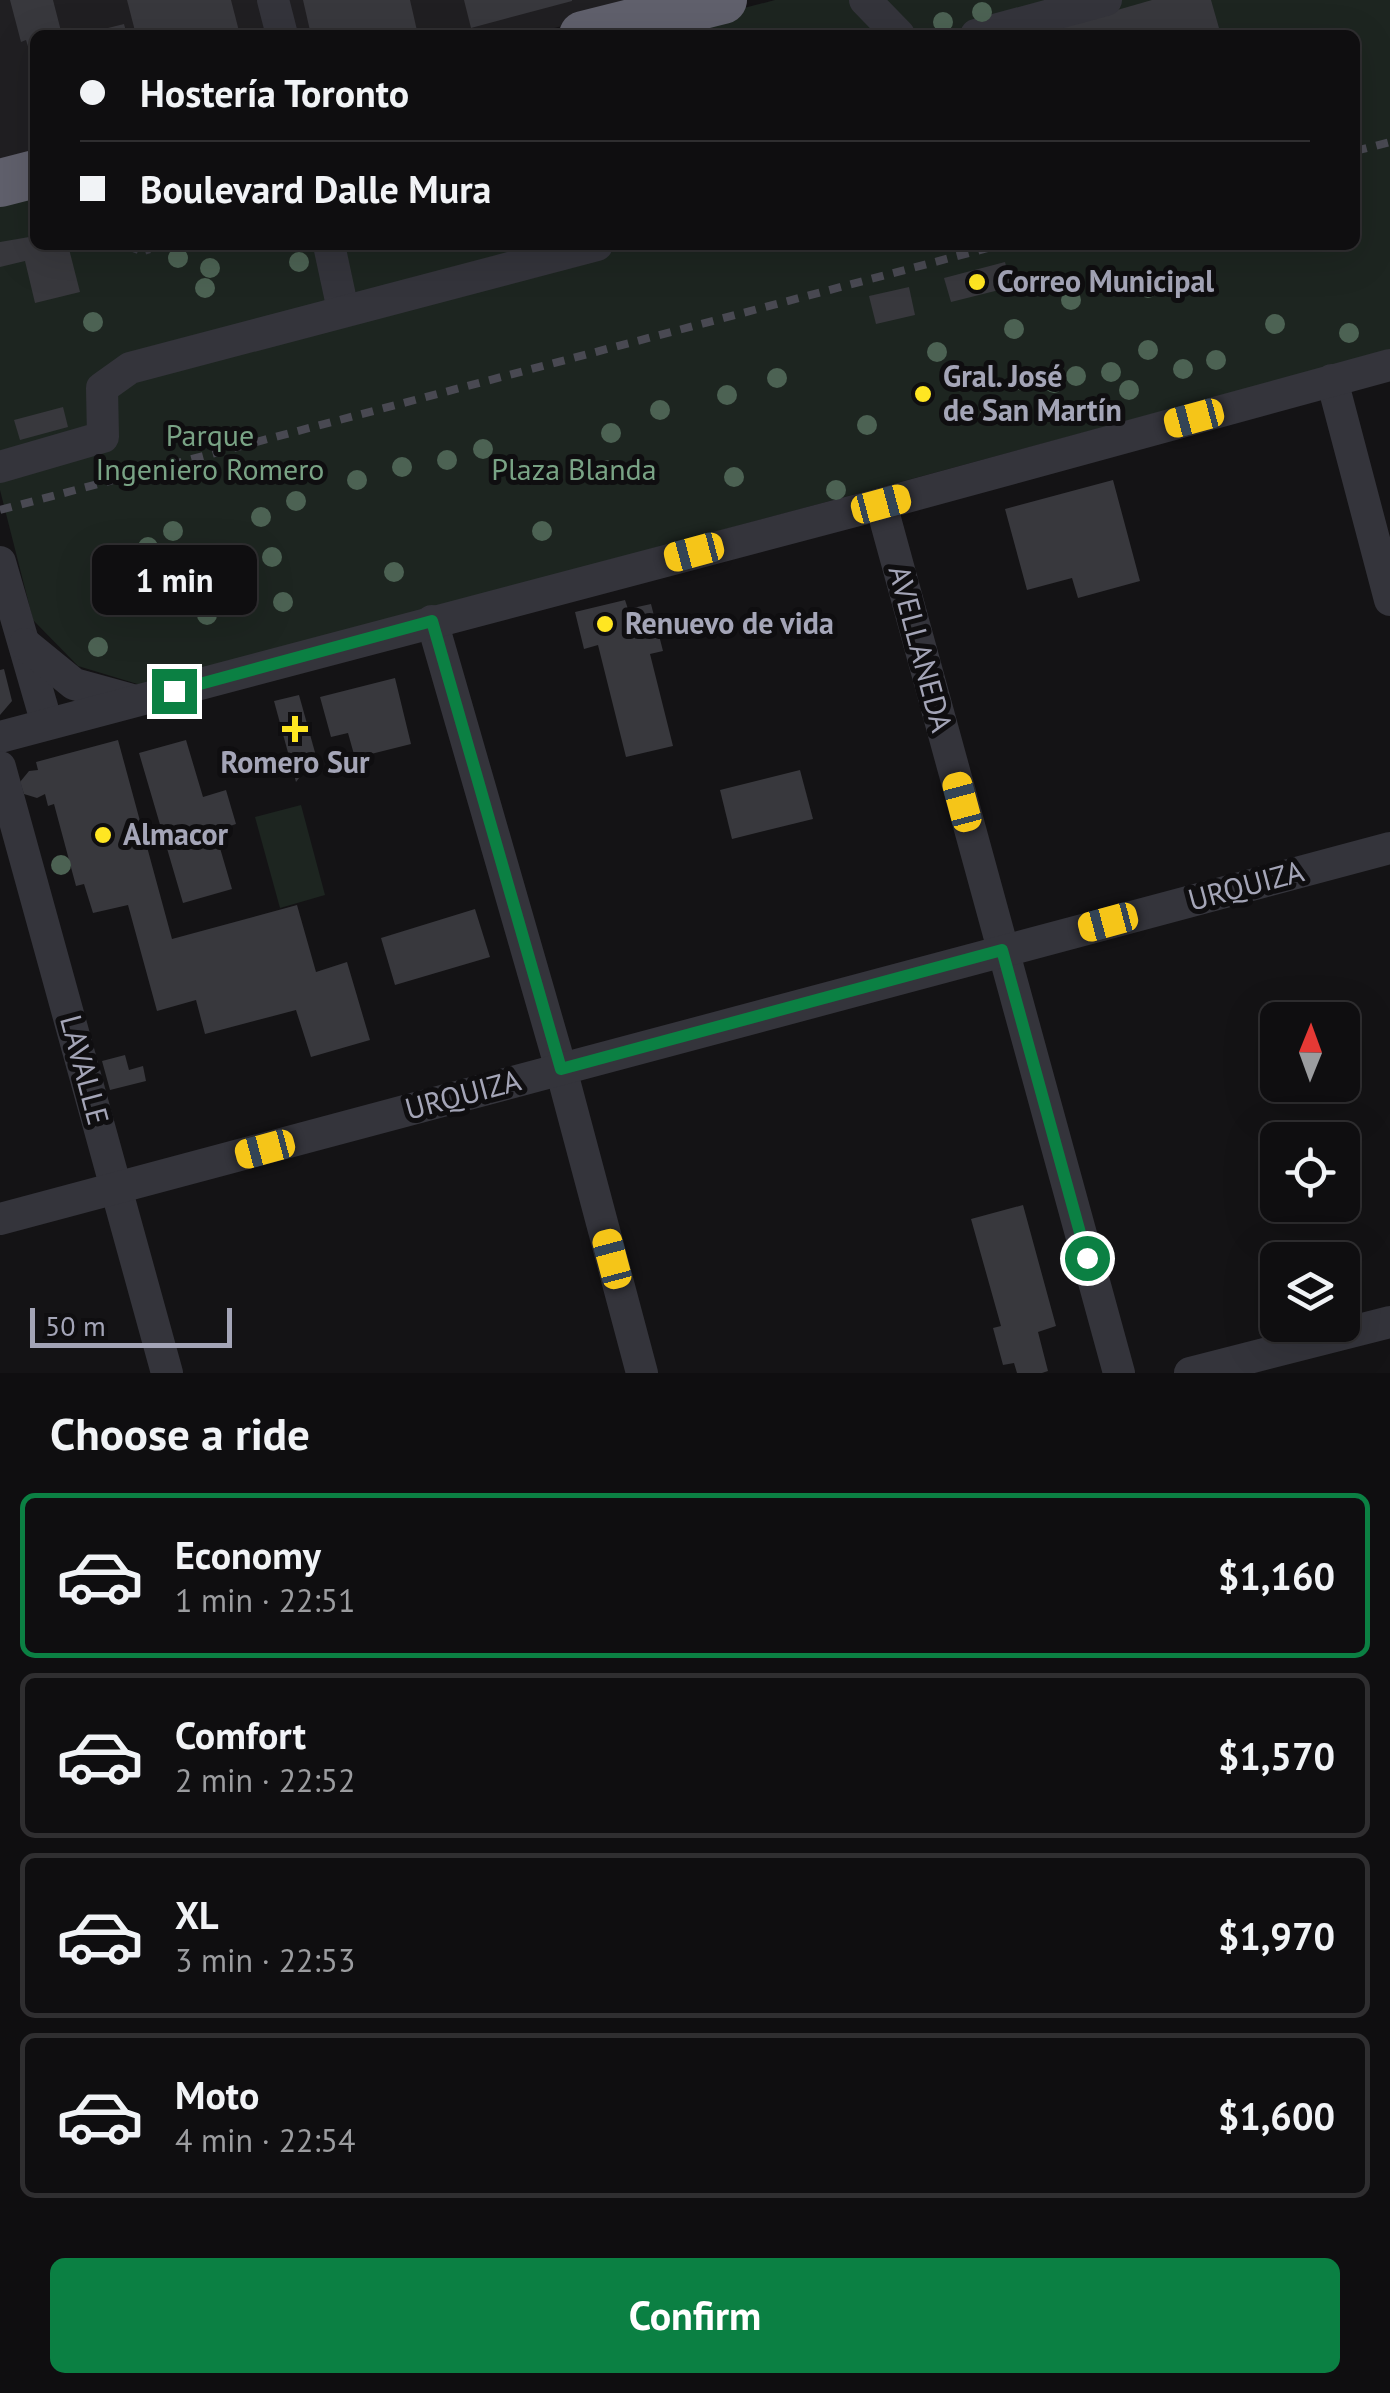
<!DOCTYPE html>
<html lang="en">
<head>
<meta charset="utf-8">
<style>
	:root { --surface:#0f0e10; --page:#181719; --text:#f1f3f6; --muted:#9b9c9f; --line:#2f2e30; --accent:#0b8043 }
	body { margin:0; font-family:"PT Sans",sans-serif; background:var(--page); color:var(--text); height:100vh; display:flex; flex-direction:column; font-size:38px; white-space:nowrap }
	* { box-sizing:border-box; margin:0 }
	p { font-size:32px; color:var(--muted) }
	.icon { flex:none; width:55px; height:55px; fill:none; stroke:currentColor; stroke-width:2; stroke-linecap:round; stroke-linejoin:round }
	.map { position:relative; height:1373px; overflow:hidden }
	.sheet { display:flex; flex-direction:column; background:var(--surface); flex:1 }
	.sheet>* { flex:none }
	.hud { position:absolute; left:30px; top:30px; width:1330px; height:220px; border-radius:15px; box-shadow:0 10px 40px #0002,0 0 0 2px var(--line); display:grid; align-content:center; height:220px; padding:0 50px; background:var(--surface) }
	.needle { width:65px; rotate:1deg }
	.fabs { position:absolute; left:1260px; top:1002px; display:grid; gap:20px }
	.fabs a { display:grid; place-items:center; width:100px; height:100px; border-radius:15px; background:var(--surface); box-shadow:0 10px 40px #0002,0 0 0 2px var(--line); font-size:50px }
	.scale { position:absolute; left:30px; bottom:25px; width:202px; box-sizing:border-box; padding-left:10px; border:5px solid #a4a5b7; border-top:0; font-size:28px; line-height:35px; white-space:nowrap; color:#a4a5b7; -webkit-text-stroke:8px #0f0e10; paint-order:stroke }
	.end { position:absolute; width:45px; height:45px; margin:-22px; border:12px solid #0b8043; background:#fff; box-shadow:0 0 0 5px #fff }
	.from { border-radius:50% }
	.bubble { position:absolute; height:70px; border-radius:15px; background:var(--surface); box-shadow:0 10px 40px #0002,0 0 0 2px var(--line); font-size:32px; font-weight:600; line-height:70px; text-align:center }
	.car { position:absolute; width:30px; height:60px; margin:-30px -15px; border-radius:12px; box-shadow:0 0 8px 2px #0007; background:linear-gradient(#f5c518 24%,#345 0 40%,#f5c518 0 76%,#345 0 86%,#f5c518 0) }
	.hud b { display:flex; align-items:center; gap:35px; height:95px; font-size:38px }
	.hud b+b { border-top:2px solid var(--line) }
	.hud i { width:25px; height:25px; background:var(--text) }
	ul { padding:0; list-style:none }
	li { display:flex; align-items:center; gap:30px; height:165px; margin:0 20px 15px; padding:0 30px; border:5px solid var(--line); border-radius:15px }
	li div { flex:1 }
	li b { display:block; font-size:38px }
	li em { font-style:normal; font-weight:600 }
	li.selected { border-color:var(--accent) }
	li>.icon { width:90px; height:90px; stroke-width:1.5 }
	h2 { padding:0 50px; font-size:45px; line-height:120px }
	.button { display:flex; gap:20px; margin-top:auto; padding:20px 50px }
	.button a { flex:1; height:115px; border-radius:15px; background:var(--accent); color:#fff; font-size:40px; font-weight:600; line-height:115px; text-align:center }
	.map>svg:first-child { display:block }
	.built { fill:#201f22 }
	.green { fill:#1d2520 }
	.building { fill:#38383d }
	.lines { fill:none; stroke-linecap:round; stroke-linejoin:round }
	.path { stroke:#3a3a42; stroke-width:5; stroke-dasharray:5 8; stroke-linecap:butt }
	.minor { stroke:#34343b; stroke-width:32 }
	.highway { stroke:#60606c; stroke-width:48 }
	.rail { stroke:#494952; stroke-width:8; stroke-dasharray:12 10; stroke-linecap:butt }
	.tree { fill:#4c6253 }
	.route { stroke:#0b8043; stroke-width:12 }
	.poi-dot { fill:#ffe622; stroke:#0f0e10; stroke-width:4 }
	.labels { text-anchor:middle; stroke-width:10; stroke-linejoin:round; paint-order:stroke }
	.poi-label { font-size:30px; font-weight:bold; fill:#a4a5b7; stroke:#0f0e10; text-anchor:start }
	.park-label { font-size:30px; fill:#79a385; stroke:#0f0e10 }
	.street-label { font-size:30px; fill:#a4a5b7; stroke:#0f0e10 }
</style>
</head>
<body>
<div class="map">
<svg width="1390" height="1373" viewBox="0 0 1390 1373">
	<rect width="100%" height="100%" fill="#141315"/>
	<polygon class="built" points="0,0 660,0 528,35 35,35 35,158 0,167"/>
	<g class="green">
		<polygon points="775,0 1390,0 1390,350 144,686 78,666 33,620 0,490 0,198 35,189 35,245 1355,245 1355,35 641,35"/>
		<polygon points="301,805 325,895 280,908 255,817"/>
	</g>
	<g class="building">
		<polygon points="10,0 53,0 62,35 35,35 35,69 26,40 21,42"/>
		<polygon points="127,0 231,0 240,35 136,35"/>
		<polygon points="303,0 410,0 418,35 311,35"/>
		<polygon points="464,0 572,0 572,1 471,28"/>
		<polygon points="1152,0 1211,0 1221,35 1030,35"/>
		<polygon points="124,24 127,35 97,35 96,31"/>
		<polygon points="35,236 35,245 68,245 80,292 35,303 25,261 0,267 0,242"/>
		<polygon points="1005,262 1011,287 951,302 944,278"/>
		<polygon points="909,287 915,315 876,324 869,296"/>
		<polygon points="63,407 68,427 20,440 14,420"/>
		<polygon points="1113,480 1140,581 1078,598 1072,578 1027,590 1005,509"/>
		<polygon points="625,600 628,609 651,604 663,651 650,654 673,746 626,757 598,645 584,649 575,612"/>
		<polygon points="4,669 12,701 0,715 0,670"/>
		<polygon points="395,678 411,744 355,758 348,733 331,737 320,697"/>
		<polygon points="299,695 316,756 296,782 274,701"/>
		<polygon points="118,740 172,939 297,905 316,972 347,962 370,1040 311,1057 296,1010 205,1034 196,1000 157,1011 128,905 93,913 84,884 76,886 54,804 48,806 45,794 37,798 24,794 20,782 29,771 38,770 36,762"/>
		<polygon points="186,740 203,797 226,790 236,824 215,831 232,889 183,903 139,753"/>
		<polygon points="800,770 813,819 732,839 720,790"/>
		<polygon points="475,909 490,957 395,985 381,938"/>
		<polygon points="125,1055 129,1070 143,1066 146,1081 110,1090 102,1061"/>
		<polygon points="1023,1205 1056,1326 1038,1332 1048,1371 1042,1373 1017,1373 1014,1363 1003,1365 993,1328 1001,1326 971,1219"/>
	</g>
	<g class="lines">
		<g class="path">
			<polyline points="121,245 142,253 169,245"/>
			<polyline points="924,399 926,406"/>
		</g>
		<g class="minor">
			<polyline points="273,0 282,35"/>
			<polyline points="865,0 899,35"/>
			<polyline points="976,35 1106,0"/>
			<polyline points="329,245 343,310"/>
			<polyline points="1332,380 1390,600"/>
			<polyline points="0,467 103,437 102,388 130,368 597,245"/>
			<polyline points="881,504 1119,1373"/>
			<polyline points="0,562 47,724"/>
			<polyline points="432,621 561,1069 642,1373"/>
			<polyline points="25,644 74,684 132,700"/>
			<polyline points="0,737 881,504 1390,365"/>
			<polyline points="0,767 167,1373"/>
			<polyline points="0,1219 1390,848"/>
			<polyline points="1190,1373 1390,1322"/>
		</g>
		<g class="highway">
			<polyline points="583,35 723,0"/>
			<polyline points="0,183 35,174"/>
		</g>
		<g class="rail">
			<polyline points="1355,151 1390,142"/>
			<polyline points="0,510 999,245"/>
		</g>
	</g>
	<g class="tree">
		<circle cx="982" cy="12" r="10"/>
		<circle cx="943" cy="22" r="10"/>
		<circle cx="178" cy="258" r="10"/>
		<circle cx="299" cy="262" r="10"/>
		<circle cx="210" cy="268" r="10"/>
		<circle cx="205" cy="288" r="10"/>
		<circle cx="1148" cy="288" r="10"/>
		<circle cx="1071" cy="300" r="10"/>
		<circle cx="93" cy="322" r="10"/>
		<circle cx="1275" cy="324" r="10"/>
		<circle cx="1014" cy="329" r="10"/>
		<circle cx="1349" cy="333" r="10"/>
		<circle cx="1148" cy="350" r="10"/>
		<circle cx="937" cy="352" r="10"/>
		<circle cx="1216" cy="360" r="10"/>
		<circle cx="1183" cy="369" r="10"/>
		<circle cx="1111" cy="372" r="10"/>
		<circle cx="1076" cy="376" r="10"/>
		<circle cx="777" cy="378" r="10"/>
		<circle cx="1023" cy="381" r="10"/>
		<circle cx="1054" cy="383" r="10"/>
		<circle cx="1129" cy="390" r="10"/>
		<circle cx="727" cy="395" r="10"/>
		<circle cx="660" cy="410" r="10"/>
		<circle cx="990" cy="410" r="10"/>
		<circle cx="867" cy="425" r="10"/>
		<circle cx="611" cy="433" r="10"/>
		<circle cx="483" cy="449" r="10"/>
		<circle cx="447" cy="460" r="10"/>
		<circle cx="402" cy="467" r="10"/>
		<circle cx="606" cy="470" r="10"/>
		<circle cx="734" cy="477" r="10"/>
		<circle cx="357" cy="480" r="10"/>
		<circle cx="836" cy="490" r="10"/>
		<circle cx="296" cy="501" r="10"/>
		<circle cx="261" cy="517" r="10"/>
		<circle cx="173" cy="531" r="10"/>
		<circle cx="542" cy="531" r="10"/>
		<circle cx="148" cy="547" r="10"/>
		<circle cx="272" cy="557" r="10"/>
		<circle cx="394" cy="572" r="10"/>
		<circle cx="283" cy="602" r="10"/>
		<circle cx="207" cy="615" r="10"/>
		<circle cx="98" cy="647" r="10"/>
		<circle cx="61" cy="865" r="10"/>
	</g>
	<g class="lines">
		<polyline class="route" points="174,691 432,621 561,1069 1002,950 1087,1258"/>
	</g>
	<g class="poi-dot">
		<circle cx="977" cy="282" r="10"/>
		<circle cx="923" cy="394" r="10"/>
		<circle cx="605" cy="624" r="10"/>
		<path d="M290 714h10v10h10v10h-10v10h-10v-10h-10v-10h10z"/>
		<circle cx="103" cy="835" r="10"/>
	</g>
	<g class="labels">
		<g class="poi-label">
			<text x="997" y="292">Correo Municipal</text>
			<text x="943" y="387">Gral. José<tspan x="943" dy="34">de San Martín</tspan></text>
			<text x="625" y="634">Renuevo de vida</text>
			<text x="295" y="773" text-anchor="middle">Romero Sur</text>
			<text x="123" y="845">Almacor</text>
		</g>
		<g class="park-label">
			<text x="210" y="446">Parque<tspan x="210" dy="34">Ingeniero Romero</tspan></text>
			<text x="574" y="480">Plaza Blanda</text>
		</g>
		<g class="street-label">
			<text transform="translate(920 649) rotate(75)" y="10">AVELLANEDA</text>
			<text transform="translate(1246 886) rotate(-15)" y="10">URQUIZA</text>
			<text transform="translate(84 1070) rotate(75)" y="10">LAVALLE</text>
			<text transform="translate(463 1095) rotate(-15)" y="10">URQUIZA</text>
		</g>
	</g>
</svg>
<div class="fabs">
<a><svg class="needle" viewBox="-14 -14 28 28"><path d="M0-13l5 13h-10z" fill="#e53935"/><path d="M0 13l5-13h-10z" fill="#9b9c9f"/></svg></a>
<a><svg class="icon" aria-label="locate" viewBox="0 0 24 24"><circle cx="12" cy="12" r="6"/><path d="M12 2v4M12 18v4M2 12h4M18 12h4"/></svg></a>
<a><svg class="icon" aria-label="layers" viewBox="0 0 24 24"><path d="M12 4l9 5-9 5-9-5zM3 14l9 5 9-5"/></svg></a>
</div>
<div class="scale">50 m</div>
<i class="end from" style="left:1087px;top:1258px"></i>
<i class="end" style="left:174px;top:691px"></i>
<div class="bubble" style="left:92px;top:545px;width:165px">1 min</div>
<i class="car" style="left:1194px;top:418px;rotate:255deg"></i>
<i class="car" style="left:881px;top:504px;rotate:75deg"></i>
<i class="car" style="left:694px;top:552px;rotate:255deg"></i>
<i class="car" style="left:962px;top:802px;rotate:345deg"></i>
<i class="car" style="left:1108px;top:922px;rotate:255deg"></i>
<i class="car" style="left:265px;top:1149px;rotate:255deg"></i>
<i class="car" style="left:612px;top:1259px;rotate:345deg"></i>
<div class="hud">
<b><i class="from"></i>Hostería Toronto</b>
<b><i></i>Boulevard Dalle Mura</b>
</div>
</div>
<section class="sheet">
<h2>Choose a ride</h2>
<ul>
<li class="selected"><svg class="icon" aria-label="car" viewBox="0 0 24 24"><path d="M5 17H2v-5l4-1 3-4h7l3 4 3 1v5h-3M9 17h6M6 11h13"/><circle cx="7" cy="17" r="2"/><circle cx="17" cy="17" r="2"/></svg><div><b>Economy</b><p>1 min · 22:51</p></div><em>$1,160</em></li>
<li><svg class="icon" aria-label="car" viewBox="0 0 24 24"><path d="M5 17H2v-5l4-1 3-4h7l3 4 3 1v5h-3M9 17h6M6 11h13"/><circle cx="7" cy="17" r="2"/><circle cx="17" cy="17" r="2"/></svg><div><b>Comfort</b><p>2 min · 22:52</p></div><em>$1,570</em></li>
<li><svg class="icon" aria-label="car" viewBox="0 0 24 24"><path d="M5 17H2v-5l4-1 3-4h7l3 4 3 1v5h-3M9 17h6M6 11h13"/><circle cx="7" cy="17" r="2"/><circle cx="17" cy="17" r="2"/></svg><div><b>XL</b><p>3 min · 22:53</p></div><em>$1,970</em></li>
<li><svg class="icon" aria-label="car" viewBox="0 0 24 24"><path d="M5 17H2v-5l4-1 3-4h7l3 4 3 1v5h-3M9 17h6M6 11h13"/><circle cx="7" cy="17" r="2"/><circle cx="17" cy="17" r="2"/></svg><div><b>Moto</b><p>4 min · 22:54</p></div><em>$1,600</em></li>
</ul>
<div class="button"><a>Confirm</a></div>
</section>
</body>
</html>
